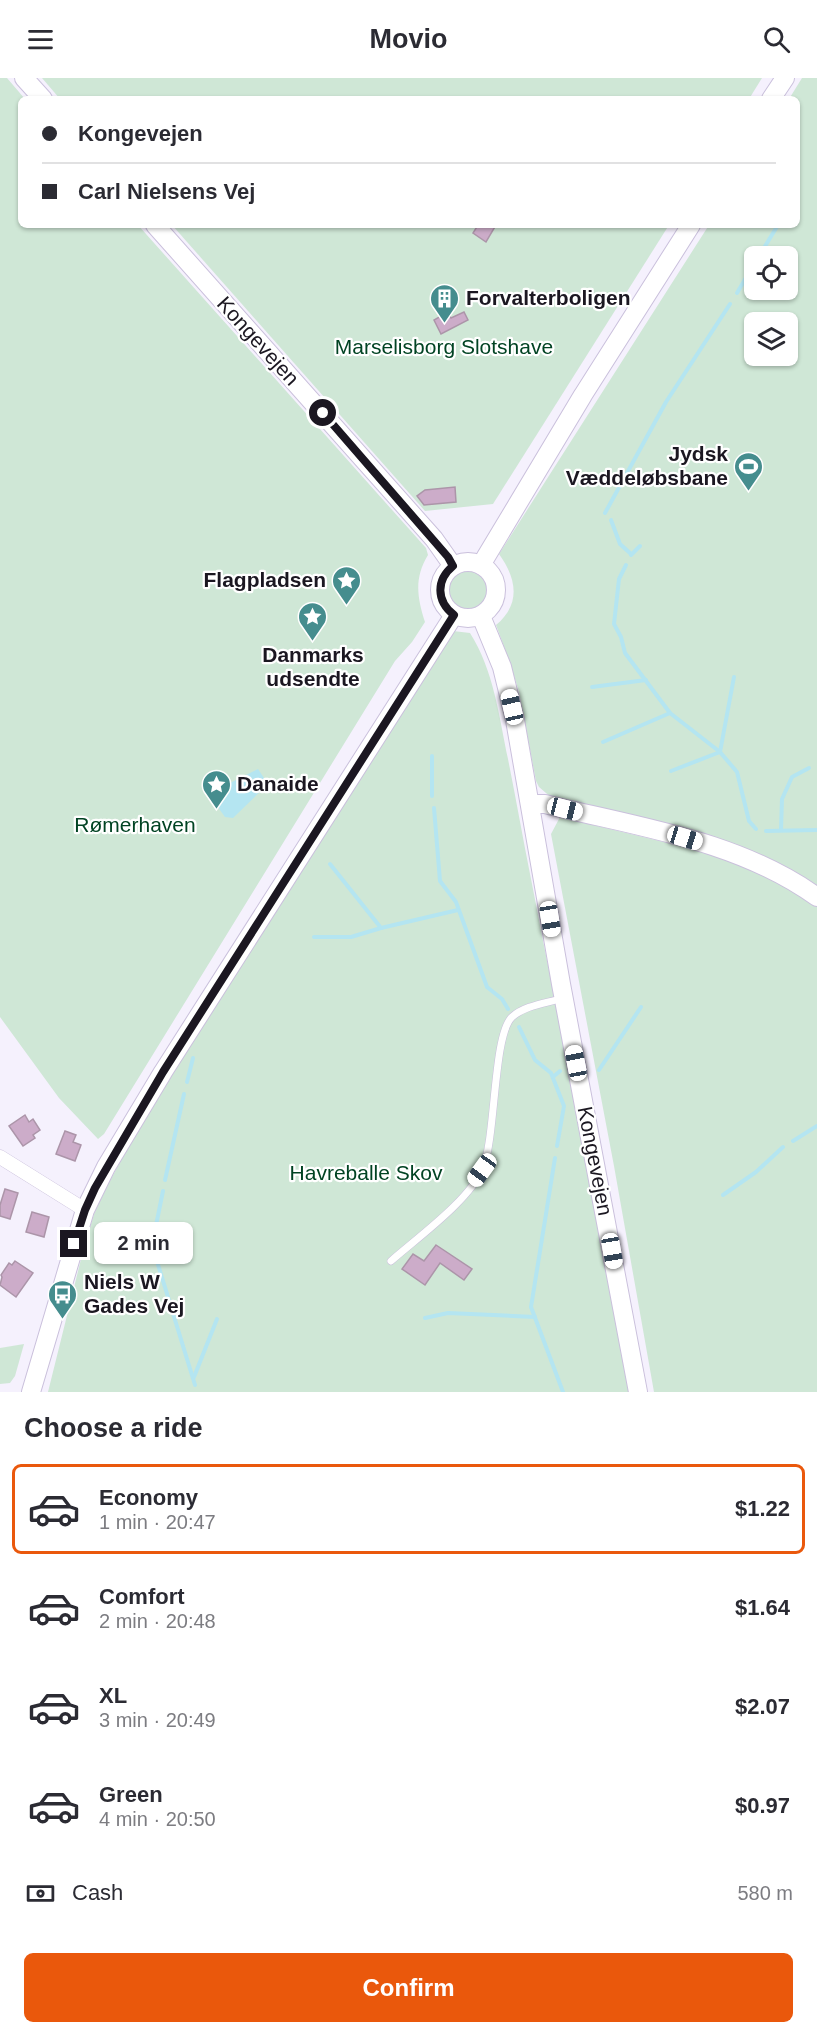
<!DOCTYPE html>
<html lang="en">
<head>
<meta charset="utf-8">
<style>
	:root { --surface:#fff; --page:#f2f2f3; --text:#2b2b33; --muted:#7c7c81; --line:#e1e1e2; --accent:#ea580c }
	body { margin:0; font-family:Helvetica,sans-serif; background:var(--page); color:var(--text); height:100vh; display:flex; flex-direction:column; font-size:22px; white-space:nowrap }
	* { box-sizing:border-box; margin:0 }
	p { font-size:20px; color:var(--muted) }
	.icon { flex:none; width:33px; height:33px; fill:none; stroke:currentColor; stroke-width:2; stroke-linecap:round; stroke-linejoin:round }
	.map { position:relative; height:1314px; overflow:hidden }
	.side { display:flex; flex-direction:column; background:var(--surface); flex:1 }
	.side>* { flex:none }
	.guide { position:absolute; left:18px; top:18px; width:782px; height:132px; border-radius:9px; box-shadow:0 2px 4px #0004; display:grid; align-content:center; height:132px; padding:0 24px; background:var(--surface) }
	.controls { position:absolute; left:744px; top:168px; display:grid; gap:12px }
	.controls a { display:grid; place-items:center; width:54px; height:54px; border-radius:9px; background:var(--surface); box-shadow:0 2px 4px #0004; font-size:30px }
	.end { position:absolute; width:27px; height:27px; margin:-14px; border:8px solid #1b1721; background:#fff; box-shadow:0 0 0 3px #fff }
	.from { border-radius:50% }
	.bubble { position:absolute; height:42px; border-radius:9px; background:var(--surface); box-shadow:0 2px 4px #0004; font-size:20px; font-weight:600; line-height:42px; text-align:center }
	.car { position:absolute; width:18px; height:36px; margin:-18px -9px; border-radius:8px; box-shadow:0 0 4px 2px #0007; background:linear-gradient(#fff 24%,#345 0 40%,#fff 0 76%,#345 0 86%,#fff 0) }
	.guide b { display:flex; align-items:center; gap:21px; height:57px; font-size:22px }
	.guide b+b { border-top:2px solid var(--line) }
	.guide i { width:15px; height:15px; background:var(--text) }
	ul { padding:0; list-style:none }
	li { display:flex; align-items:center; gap:18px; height:90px; margin:0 12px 9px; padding:0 12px; border:3px solid transparent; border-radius:9px }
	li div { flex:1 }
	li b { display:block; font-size:22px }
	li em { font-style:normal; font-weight:600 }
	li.on { border-color:var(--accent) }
	li>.icon { width:54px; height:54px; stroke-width:1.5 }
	h2 { padding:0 24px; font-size:27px; line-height:72px }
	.pay { display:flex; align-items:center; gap:15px; height:66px; padding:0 24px; font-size:22px }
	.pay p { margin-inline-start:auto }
	.action { display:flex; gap:12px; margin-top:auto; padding:12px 24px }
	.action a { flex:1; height:69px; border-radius:9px; background:var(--accent); color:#fff; font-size:24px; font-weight:600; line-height:69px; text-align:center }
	header { display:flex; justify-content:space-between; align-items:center; height:78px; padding:0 24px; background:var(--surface); font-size:27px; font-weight:600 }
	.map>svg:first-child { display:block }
	.green { fill:#cfe7d6; fill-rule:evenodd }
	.water { fill:#b4e5f1 }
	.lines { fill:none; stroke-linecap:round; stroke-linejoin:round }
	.stream { stroke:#b4e5f1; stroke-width:4 }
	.building { fill:#ccacc9; stroke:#ac95a9; stroke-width:1.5 }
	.lane-casing { stroke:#cac0dc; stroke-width:8 }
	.street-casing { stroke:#cac0dc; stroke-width:15 }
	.secondary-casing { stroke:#cac0dc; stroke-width:20 }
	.lane { stroke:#fff; stroke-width:7 }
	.street { stroke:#fff; stroke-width:14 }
	.secondary { stroke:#fff; stroke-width:18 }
	.route { stroke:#1b1721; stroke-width:8 }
	.labels { text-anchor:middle; stroke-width:4.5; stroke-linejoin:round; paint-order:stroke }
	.poi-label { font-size:21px; font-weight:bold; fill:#1b1721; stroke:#fff; text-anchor:start }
	.street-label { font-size:21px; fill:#1b1721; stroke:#fff }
	.park-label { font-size:21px; fill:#014323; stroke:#fff }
</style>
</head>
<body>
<header><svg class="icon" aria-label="menu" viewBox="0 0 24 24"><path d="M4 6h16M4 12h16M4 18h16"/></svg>Movio<svg class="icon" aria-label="search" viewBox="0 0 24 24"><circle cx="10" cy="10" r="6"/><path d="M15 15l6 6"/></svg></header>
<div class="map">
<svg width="817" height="1314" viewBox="0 0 817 1314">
	<rect width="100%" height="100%" fill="#f5f1fd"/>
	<g class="green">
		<path d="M0,0H7L25,21H21V147H138L426,470L428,477C414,500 417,519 425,544L412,564L395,583L104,1056L98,1061L59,1020L0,939Z"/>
		<polygon points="42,0 762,0 749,21 60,21"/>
		<path d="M802,0H817V810L553,721L539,709L536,703L519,614L510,585L496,547C521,526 517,501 499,476L709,147H796V21H789ZM754,178H788V212H754ZM754,244H788V278H754Z"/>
		<polygon points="172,147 669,147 493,426 425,433"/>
		<circle cx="468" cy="512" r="20"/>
		<path d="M453,553L470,555C494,593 499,638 508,681C516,721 523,761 531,801C564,972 601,1143 632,1314H48L84,1169L94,1136L107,1108L148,1033Z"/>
		<polygon points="560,739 718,777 760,792 817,827 817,1314 654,1314 614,1088 551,756"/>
		<polygon points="24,1266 15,1298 10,1305 0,1306 0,1270"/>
	</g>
	<polygon class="water" points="258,691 268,706 233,740 225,739 212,721 214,713"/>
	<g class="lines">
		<g class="stream">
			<polyline points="759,178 778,147"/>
			<polyline points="737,215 754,186"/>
			<polyline points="605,435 666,324 730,226"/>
			<polyline points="611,442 620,466 631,476"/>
			<polyline points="631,477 640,468"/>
			<polyline points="626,487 619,501 614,546 621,559 625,575 670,635 720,674 737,694 749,743 756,751"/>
			<polyline points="592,609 646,602"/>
			<polyline points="603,664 670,635"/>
			<polyline points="432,678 432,718"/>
			<polyline points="671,693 720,674 734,599"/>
			<polyline points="434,730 440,803 456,824 487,909 502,921 508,931"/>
			<polyline points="781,752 782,721 792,699 809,690"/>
			<polyline points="766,753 817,752"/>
			<polyline points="330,786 381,850 458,832"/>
			<polyline points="314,859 351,859 381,850"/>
			<polyline points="519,949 535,982 551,995 564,1028 557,1068"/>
			<polyline points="599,992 641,929"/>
			<polyline points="553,999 560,993"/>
			<polyline points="187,1004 193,980"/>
			<polyline points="793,1063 817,1048"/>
			<polyline points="555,1080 531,1229 563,1314"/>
			<polyline points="165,1102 184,1016"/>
			<polyline points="163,1113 152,1167 195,1307"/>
			<polyline points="723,1117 756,1094 783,1069"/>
			<polyline points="425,1240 448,1235 535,1239"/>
			<polyline points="194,1299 217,1241"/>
		</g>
	</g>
	<g class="building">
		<polygon points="478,147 496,147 486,164 473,155"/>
		<polygon points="448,234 451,240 464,234 468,242 441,256 434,242"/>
		<polygon points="455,409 456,424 424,427 417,418 425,412"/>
		<polygon points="25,1037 29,1044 33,1041 40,1052 33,1057 35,1060 23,1068 9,1048"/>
		<polygon points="65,1053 76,1057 73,1064 81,1067 75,1083 56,1076"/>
		<polygon points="5,1111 18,1115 10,1141 0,1138 0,1127"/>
		<polygon points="32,1134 49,1139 44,1159 26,1154"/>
		<polygon points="436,1167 472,1191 464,1202 440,1185 425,1207 402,1191 413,1176 424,1183"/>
		<polygon points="15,1183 33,1195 16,1219 0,1207 2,1199 1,1197 9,1185 12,1187"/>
	</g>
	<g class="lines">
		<defs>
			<path id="lane" d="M391,1183C417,1160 470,1122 483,1090C496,1058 493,957 512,939C525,927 548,925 563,920"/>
			<polyline id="street" points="0,1079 85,1132"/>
			<g id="secondary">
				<polyline points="24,0 43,21"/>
				<polyline points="771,21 785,0"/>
				<polyline points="155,147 434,461 453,488"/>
				<circle cx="468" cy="512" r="28"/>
				<polyline points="481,487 583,317 691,147"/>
				<polyline points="481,538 502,589 515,642 561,906 638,1314"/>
				<path d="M530,726H545C637,749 738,762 817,819"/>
				<polyline points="31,1314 85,1132 106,1089 163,994 454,537"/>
			</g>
		</defs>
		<use href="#lane" class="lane-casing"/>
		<use href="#street" class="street-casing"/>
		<use href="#secondary" class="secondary-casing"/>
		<use href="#lane" class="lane"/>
		<use href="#street" class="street"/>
		<use href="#secondary" class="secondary"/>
	</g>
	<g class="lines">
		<path class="route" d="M74,1166L85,1132L95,1110L163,994L454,537C436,523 436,502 453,488L448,479L323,335"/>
	</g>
	<defs>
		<symbol id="building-pin" viewBox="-11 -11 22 30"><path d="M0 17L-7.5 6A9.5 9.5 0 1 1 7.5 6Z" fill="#458d8e" stroke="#fff"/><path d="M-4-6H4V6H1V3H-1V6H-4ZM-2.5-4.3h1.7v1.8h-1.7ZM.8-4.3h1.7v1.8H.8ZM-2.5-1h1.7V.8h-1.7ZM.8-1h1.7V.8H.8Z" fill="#fff"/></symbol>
		<symbol id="stadium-pin" viewBox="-11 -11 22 30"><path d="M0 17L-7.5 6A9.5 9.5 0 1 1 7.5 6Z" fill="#458d8e" stroke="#fff"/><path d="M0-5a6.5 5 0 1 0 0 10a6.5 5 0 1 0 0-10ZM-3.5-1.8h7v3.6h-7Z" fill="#fff"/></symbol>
		<symbol id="sight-pin" viewBox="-11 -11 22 30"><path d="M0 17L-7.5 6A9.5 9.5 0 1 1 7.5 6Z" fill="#458d8e" stroke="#fff"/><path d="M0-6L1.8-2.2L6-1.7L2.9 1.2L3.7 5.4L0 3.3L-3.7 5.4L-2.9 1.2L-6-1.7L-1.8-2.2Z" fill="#fff"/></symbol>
		<symbol id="bus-pin" viewBox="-11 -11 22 30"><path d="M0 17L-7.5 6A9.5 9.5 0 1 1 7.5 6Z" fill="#458d8e" stroke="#fff"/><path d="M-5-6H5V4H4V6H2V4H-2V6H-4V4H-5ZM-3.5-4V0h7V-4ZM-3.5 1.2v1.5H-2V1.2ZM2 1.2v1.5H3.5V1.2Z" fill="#fff"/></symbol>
	</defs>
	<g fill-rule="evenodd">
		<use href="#building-pin" x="428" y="204" width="33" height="45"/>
		<use href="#stadium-pin" x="732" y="372" width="33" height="45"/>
		<use href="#sight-pin" x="330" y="486" width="33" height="45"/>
		<use href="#sight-pin" x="296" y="522" width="33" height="45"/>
		<use href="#sight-pin" x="200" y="690" width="33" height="45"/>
		<use href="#bus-pin" x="46" y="1200" width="33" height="45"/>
	</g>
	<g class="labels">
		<g class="poi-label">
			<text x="466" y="227">Forvalterboligen</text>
			<text x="728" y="383" text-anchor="end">Jydsk<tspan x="728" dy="24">Væddeløbsbane</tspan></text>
			<text x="326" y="509" text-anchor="end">Flagpladsen</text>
			<text x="313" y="584" text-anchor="middle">Danmarks<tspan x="313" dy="24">udsendte</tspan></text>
			<text x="237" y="713">Danaide</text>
			<text x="84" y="1211">Niels W<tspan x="84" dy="24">Gades Vej</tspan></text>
		</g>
		<g class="street-label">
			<text transform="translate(258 263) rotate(48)" y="7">Kongevejen</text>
			<text transform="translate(595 1083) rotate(79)" y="7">Kongevejen</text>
		</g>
		<g class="park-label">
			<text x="444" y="276">Marselisborg Slotshave</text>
			<text x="135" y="754">Rømerhaven</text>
			<text x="366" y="1102">Havreballe Skov</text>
		</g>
	</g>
</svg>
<div class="controls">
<a><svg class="icon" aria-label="locate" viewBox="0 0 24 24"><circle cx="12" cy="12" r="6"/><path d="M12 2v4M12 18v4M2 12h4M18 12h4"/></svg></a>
<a><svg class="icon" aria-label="layers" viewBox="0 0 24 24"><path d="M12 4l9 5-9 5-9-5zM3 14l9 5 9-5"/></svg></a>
</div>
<i class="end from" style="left:323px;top:335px"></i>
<i class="end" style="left:74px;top:1166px"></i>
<div class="bubble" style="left:94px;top:1144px;width:99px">2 min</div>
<i class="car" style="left:512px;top:629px;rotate:347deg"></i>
<i class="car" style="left:565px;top:731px;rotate:104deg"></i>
<i class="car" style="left:685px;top:760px;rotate:107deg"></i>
<i class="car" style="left:550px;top:841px;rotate:171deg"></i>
<i class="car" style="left:576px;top:985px;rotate:349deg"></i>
<i class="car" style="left:482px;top:1092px;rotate:216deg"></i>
<i class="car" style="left:612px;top:1173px;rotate:170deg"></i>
<div class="guide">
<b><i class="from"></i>Kongevejen</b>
<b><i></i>Carl Nielsens Vej</b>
</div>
</div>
<section class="side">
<h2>Choose a ride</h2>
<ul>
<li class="on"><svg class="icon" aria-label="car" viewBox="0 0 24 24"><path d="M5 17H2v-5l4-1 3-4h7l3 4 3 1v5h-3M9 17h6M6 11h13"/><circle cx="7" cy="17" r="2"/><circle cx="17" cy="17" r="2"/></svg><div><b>Economy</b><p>1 min · 20:47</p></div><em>$1.22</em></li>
<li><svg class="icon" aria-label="car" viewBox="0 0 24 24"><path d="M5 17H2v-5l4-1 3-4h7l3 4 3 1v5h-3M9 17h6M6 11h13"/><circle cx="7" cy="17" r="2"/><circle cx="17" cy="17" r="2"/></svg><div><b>Comfort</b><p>2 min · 20:48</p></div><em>$1.64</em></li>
<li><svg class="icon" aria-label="car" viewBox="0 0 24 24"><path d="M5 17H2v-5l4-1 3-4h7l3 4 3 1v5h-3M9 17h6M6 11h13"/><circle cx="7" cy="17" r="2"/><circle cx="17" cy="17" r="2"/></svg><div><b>XL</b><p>3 min · 20:49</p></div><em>$2.07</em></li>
<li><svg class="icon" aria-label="car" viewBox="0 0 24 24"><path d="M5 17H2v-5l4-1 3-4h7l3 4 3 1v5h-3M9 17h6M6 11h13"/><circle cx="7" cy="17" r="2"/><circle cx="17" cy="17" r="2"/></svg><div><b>Green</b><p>4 min · 20:50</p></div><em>$0.97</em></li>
</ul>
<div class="pay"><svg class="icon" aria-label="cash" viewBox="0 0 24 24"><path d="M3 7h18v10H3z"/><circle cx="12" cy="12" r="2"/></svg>Cash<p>580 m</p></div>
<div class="action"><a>Confirm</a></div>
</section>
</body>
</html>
